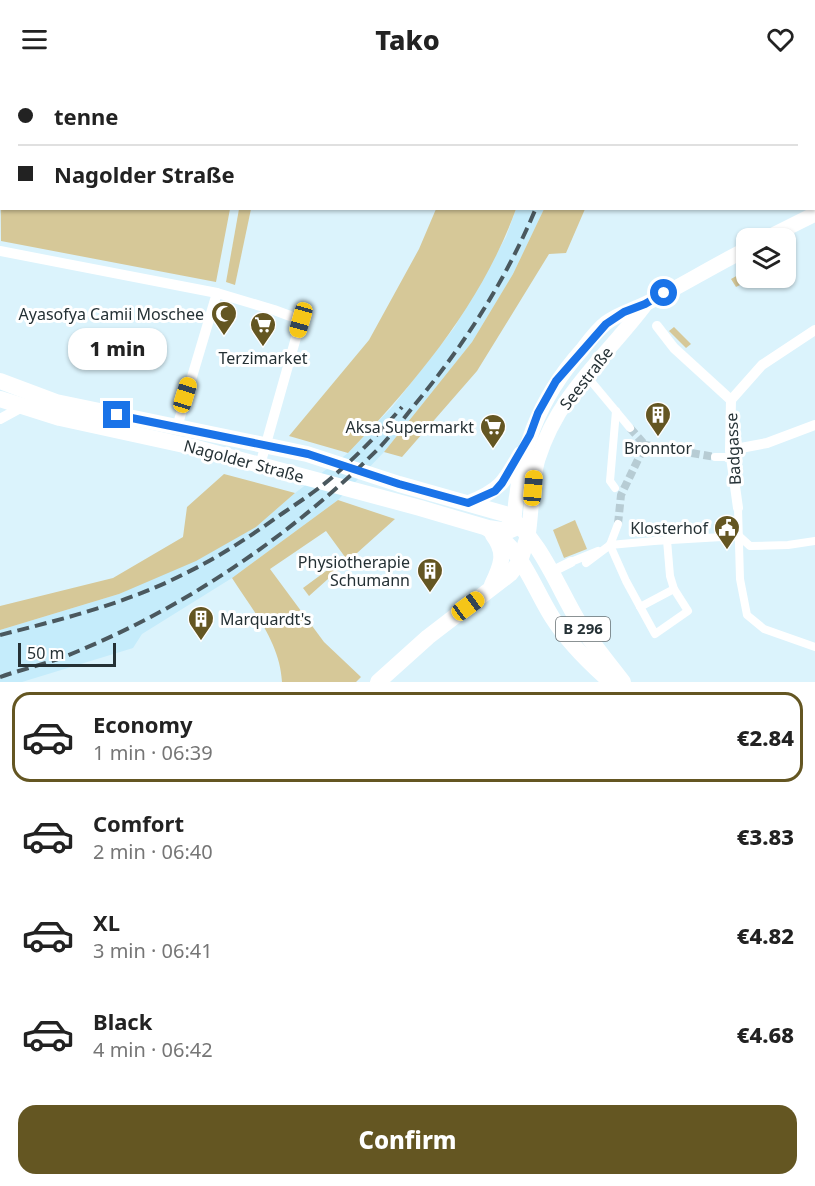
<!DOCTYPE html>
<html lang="en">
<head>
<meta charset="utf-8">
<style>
	:root { --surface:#fff; --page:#f6f6f6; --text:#222; --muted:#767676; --line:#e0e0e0; --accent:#645622 }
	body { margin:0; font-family:"Noto Sans",sans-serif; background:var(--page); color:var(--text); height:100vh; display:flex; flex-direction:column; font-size:22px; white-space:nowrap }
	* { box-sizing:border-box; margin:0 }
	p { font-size:20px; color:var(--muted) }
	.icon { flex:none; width:33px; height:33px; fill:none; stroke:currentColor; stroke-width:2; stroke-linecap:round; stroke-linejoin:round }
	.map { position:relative; height:604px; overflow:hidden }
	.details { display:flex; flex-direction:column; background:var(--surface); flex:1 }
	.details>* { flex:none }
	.hud { position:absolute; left:0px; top:0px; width:816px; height:132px; box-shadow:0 2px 4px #0004; display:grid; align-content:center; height:132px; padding:0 18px; background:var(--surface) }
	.buttons { position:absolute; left:736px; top:150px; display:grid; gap:12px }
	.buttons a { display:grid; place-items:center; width:60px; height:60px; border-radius:12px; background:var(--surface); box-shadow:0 2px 4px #0004; font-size:30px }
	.scale { position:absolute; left:18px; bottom:15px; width:98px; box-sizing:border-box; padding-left:6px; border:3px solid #253135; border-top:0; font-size:16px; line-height:21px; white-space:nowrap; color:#253135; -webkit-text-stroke:4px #fff; paint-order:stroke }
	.end { position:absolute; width:27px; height:27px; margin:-14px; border:8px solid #1a73e8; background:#fff; box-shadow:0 0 0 3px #fff }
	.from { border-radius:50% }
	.bubble { position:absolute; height:42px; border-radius:18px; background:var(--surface); box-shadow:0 2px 4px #0004; font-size:20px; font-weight:800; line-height:42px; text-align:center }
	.car { position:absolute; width:18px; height:36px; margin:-18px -9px; border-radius:8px; box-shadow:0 0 4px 2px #0007; background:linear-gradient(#f5c518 24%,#345 0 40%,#f5c518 0 76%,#345 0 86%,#f5c518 0) }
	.hud b { display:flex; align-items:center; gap:21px; height:57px; font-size:22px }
	.hud b+b { border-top:2px solid var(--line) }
	.hud i { width:15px; height:15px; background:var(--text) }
	ul { padding:10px 0 0; list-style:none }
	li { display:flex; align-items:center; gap:18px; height:90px; margin:0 12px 9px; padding:0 6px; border:3px solid transparent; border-radius:18px }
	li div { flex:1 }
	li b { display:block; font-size:22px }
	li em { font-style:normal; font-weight:800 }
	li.on { border-color:var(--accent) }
	li>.icon { width:54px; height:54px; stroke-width:1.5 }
	.cta { display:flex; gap:12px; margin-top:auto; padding:12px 18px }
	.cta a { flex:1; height:69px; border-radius:18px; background:var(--accent); color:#fff; font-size:24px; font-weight:800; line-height:69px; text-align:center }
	header { display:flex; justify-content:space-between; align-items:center; height:78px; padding:0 18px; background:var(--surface); font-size:27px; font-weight:800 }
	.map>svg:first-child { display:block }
	.built { fill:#c5ecfb }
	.green { fill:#d6c898 }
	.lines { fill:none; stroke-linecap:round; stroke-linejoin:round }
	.pedestrian-tunnel { stroke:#b7ccd4; stroke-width:8; stroke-dasharray:8 4; stroke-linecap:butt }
	.pedestrian { stroke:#fff; stroke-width:8 }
	.minor { stroke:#fff; stroke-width:10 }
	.secondary { stroke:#fff; stroke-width:15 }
	.primary { stroke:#fff; stroke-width:16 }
	.rail { stroke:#4a585e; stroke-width:4; stroke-dasharray:12 6; stroke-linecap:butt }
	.route { stroke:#1a73e8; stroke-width:8 }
	.labels { text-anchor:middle; stroke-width:6; stroke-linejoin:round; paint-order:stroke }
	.shield { fill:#fff; stroke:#666f72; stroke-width:1.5 }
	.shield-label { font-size:15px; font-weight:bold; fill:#253135 }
	.poi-label { font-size:16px; fill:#253135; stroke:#fff; text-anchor:end }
	.street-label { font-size:16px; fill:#253135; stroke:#fff }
</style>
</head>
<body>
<header><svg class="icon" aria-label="menu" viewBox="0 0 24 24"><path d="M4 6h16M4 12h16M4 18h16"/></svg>Tako<svg class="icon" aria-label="heart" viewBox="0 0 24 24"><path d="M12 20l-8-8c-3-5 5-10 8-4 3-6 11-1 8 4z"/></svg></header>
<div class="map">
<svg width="815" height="604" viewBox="0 0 815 604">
	<rect width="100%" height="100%" fill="#dbf3fc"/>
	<polygon class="built" points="516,131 544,131 513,196 472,264 384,374 338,422 232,500 142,556 133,570 22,604 0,604 0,552 119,516 256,449 295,415 348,375 393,328 454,250 506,159"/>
	<g class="green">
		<polygon points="146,0 477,0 147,2"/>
		<polygon points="654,0 746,0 747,1 654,1"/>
		<polygon points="0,29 2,130 230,131 216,204 1,163"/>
		<polygon points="239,131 251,131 235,207 226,204"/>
		<path d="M436,131H516C482,225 417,303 348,375L289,358L369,262L419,171Z"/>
		<polygon points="544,131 585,131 566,175 549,176 477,293 402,379 384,374 472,264 513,196"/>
		<polygon points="747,192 747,200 754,200 736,209 731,201"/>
		<polygon points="674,249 691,266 686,270 669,253"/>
		<polygon points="224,396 295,415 256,449 196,483 119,516 0,552 0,528 113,500 183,459 187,429"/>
		<path d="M338,422L395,441L309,518L303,510L345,479L326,453L270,491L324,564L361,599L356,604H282C280,564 253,533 232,500Z"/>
		<polygon points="575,442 587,471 564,480 553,452"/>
	</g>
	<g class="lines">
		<g class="pedestrian-tunnel">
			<polyline points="630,350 645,367"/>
			<polyline points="618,446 621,417 645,367 715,379"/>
		</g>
		<g class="pedestrian">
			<polyline points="585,296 630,350"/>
			<polyline points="715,379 730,379"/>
			<polyline points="615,410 610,403 616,333"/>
			<polyline points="738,430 740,501 747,537 764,551 815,569"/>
			<polyline points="610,467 626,503 655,556 688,533 674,511 670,498 667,462"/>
			<polyline points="610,467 618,446"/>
			<polyline points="571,484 598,473"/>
			<polyline points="586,485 610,467 654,463 739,458 750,468 788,467 815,463"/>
			<polyline points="640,529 674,511"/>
		</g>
		<g class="minor">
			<polyline points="0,173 217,215 274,232 301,242 260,387"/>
			<polyline points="657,248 674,270 731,322"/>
			<polyline points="0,341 22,329"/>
			<polyline points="177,349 217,215"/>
			<polyline points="730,372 767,365 815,347"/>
			<polyline points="738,430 730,372 731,322 762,287 815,252"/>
			<polyline points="551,494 571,484"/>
		</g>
		<g class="secondary">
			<polyline points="767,160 815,136"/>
			<path d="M468,425C500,412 504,405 520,376"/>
			<path d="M514,442C519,376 537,322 582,272C589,263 597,252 606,245C619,235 633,232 647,225C681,208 713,188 747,171"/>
			<path d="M528,458C532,433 531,405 538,381C559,315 605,280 645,227"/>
		</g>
		<g class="primary">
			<path d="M0,303L56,324L307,376L399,406L505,436C539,458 558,510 578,543C591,565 608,584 623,604"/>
			<polyline points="0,321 60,340 193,369 420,430 488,450 508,453 520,448"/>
			<path d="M488,451C521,469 533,509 552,539C568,564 589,585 611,604"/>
			<path d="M492,507C501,488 507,475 493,457"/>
			<polyline points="378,604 428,559 510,496 520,483 528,458"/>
		</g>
		<g class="rail">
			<polyline points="574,2 575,0"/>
			<path d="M0,557C63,541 128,525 186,495C221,478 252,457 283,435C302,422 321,410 338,394C361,374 382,352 402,329"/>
			<path d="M0,599C20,592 41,587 61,580C177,535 289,460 377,372C390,359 401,344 412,330C463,269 505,204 536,130"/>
		</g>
	</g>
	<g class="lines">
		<polyline class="route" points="117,337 308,376 399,406 468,425 495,413 502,405 530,357 538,335 556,303 606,246 624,234 645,226 664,215"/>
	</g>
	<defs>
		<symbol id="mosque-pin" viewBox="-11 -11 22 30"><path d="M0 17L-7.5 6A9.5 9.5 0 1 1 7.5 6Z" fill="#645622" stroke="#fff"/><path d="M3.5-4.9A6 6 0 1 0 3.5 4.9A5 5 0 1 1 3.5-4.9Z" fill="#fff"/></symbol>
		<symbol id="supermarket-pin" viewBox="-11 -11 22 30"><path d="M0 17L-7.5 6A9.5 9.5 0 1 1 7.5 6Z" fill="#645622" stroke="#fff"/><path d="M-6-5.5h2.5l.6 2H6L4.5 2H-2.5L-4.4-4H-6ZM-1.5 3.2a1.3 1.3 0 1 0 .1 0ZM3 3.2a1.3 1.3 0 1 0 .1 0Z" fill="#fff"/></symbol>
		<symbol id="building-pin" viewBox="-11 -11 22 30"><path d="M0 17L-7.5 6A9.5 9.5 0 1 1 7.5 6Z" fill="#645622" stroke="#fff"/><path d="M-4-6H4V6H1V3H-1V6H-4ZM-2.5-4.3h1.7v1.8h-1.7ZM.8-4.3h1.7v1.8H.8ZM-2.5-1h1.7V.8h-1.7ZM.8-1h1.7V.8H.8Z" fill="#fff"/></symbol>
		<symbol id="civic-pin" viewBox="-11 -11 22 30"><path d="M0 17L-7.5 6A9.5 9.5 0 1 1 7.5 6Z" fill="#645622" stroke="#fff"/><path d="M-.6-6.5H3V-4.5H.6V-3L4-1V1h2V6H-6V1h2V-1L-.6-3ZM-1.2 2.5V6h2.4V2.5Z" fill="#fff"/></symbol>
	</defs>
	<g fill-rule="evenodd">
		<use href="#mosque-pin" x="209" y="221" width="30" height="40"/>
		<use href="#supermarket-pin" x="248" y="232" width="30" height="40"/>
		<use href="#building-pin" x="643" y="322" width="30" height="40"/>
		<use href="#supermarket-pin" x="478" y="334" width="30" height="40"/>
		<use href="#civic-pin" x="712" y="435" width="30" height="40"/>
		<use href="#building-pin" x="415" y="478" width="30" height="40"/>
		<use href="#building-pin" x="186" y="526" width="30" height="40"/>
	</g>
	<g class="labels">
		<rect class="shield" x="556" y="539" width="54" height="24" rx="4.5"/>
		<g class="shield-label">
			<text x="583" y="556">B 296</text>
		</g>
		<g class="poi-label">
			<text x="204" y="242">Ayasofya Camii Moschee</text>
			<text x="263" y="286" text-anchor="middle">Terzimarket</text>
			<text x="474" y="355">Aksa Supermarkt</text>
			<text x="658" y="376" text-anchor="middle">Bronntor</text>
			<text x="708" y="456">Klosterhof</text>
			<text x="410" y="490">Physiotherapie<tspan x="410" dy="18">Schumann</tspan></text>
			<text x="220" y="547" text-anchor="start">Marquardt's</text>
		</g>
		<g class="street-label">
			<text transform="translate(586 300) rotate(-52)" y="6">Seestraße</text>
			<text transform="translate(733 371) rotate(-93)" y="6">Badgasse</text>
			<text transform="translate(244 383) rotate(15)" y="6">Nagolder Straße</text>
		</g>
	</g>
</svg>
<div class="buttons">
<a><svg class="icon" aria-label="layers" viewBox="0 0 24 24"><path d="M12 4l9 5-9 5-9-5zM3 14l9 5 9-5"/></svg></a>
</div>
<div class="scale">50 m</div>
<i class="end from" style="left:664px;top:215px"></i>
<i class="end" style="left:117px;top:337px"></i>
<div class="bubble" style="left:68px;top:250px;width:99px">1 min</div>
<i class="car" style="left:301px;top:242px;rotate:196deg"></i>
<i class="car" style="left:185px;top:317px;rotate:17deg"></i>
<i class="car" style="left:533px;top:410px;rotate:5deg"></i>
<i class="car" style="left:468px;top:528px;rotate:54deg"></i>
<div class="hud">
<b><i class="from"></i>tenne</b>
<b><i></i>Nagolder Straße</b>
</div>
</div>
<section class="details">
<ul>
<li class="on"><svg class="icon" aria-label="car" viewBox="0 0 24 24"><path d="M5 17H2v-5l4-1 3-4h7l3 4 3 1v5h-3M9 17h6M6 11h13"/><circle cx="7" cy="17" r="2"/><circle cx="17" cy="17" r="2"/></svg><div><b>Economy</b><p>1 min · 06:39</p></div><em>€2.84</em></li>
<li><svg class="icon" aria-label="car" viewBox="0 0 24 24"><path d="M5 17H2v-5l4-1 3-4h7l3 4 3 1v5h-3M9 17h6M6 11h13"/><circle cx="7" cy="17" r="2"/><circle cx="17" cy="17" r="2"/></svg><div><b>Comfort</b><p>2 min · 06:40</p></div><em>€3.83</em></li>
<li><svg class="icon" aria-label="car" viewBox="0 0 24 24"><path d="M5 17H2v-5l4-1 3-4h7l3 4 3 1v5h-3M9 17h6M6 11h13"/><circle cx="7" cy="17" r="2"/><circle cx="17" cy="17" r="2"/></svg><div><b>XL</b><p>3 min · 06:41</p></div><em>€4.82</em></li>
<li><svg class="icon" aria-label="car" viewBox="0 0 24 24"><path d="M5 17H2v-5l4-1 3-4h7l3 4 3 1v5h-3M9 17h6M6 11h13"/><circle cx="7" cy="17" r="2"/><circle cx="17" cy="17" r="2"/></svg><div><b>Black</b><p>4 min · 06:42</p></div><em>€4.68</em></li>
</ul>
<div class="cta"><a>Confirm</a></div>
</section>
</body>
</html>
